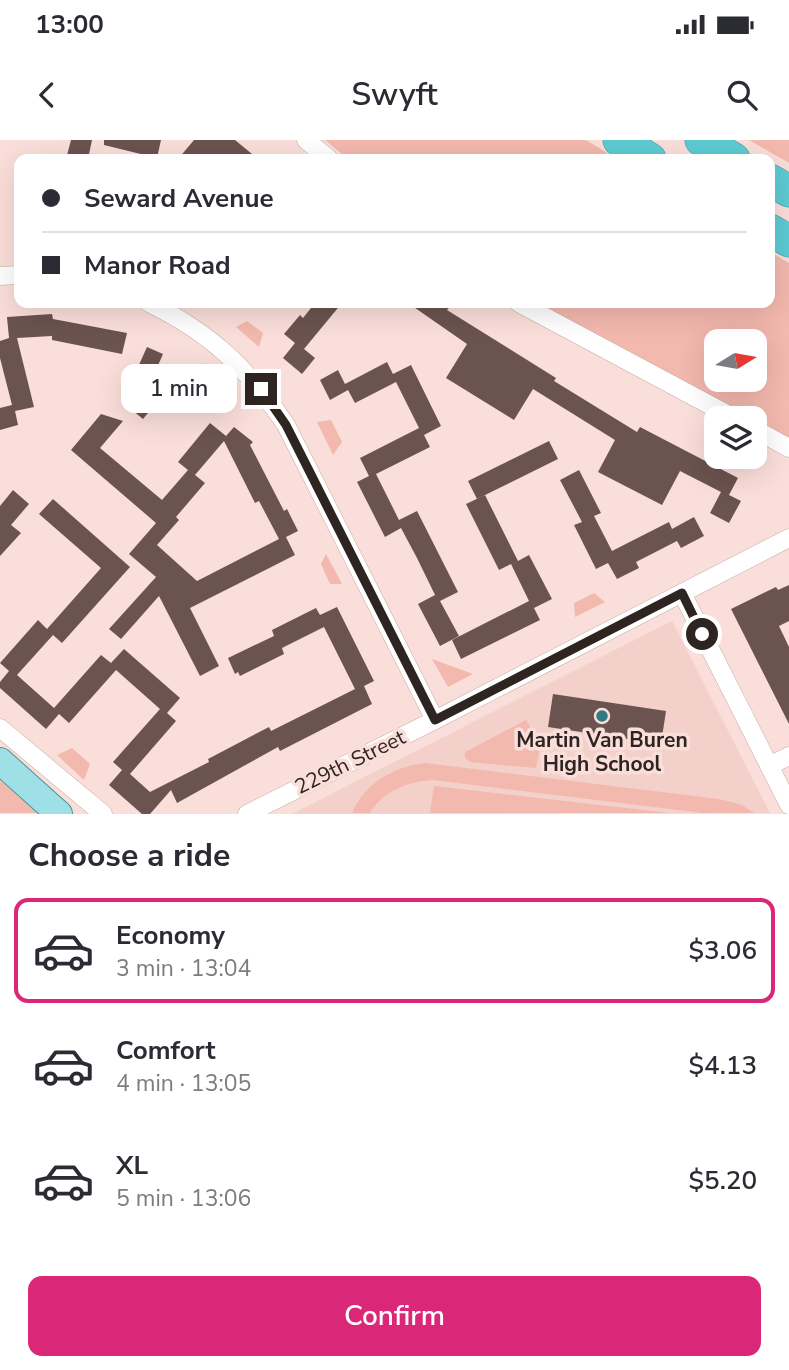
<!DOCTYPE html>
<html lang="en">
<head>
<meta charset="utf-8">
<style>
	:root { --surface:#fff; --page:#f7f7f7; --text:#2b2b33; --muted:#7c7c81; --line:#e1e1e2; --accent:#db2777 }
	body { margin:0; font-family:"Nunito Sans",sans-serif; background:var(--page); color:var(--text); height:100vh; display:flex; flex-direction:column; font-size:26px; white-space:nowrap }
	* { box-sizing:border-box; margin:0 }
	p { font-size:23px; color:var(--muted) }
	.icon { flex:none; width:38px; height:38px; fill:none; stroke:currentColor; stroke-width:2; stroke-linecap:round; stroke-linejoin:round }
	.map { position:relative; height:674px; overflow:hidden }
	.side { display:flex; flex-direction:column; background:var(--surface); flex:1 }
	.side>* { flex:none }
	.top-card { position:absolute; left:14px; top:14px; width:761px; height:154px; border-radius:14px; box-shadow:0 7px 28px #0002; display:grid; align-content:center; height:154px; padding:0 28px; background:var(--surface) }
	.needle { width:46px; rotate:79deg }
	.controls { position:absolute; left:704px; top:189px; display:grid; gap:14px }
	.controls a { display:grid; place-items:center; width:63px; height:63px; border-radius:14px; background:var(--surface); box-shadow:0 7px 28px #0002; font-size:35px }
	.end { position:absolute; width:32px; height:32px; margin:-16px; border:9px solid #2e2422; background:#fff; box-shadow:0 0 0 4px #fff }
	.from { border-radius:50% }
	.bubble { position:absolute; height:49px; border-radius:14px; background:var(--surface); box-shadow:0 7px 28px #0002; font-size:23px; font-weight:600; line-height:49px; text-align:center }
	.top-card b { display:flex; align-items:center; gap:24px; height:66px; font-size:26px }
	.top-card b+b { border-top:2px solid var(--line) }
	.top-card i { width:18px; height:18px; background:var(--text) }
	ul { padding:0; list-style:none }
	li { display:flex; align-items:center; gap:21px; height:105px; margin:0 14px 10px; padding:0 14px; border:4px solid transparent; border-radius:14px }
	li div { flex:1 }
	li b { display:block; font-size:26px }
	li em { font-style:normal; font-weight:600 }
	li.on { border-color:var(--accent) }
	li>.icon { width:63px; height:63px; stroke-width:1.5 }
	h2 { padding:0 28px; font-size:32px; line-height:84px }
	.button { display:flex; gap:14px; margin-top:auto; padding:14px 28px }
	.button a { flex:1; height:80px; border-radius:14px; background:var(--accent); color:#fff; font-size:28px; font-weight:600; line-height:80px; text-align:center }
	.status { display:flex; justify-content:space-between; align-items:center; height:49px; padding:0 35px; background:var(--surface); direction:ltr }
	.status svg { height:19px; fill:currentColor }
	header { display:flex; justify-content:space-between; align-items:center; height:91px; padding:0 28px; background:var(--surface); font-size:32px; font-weight:600 }
	.map>svg:first-child { display:block }
	.built { fill:#f4d0ca }
	.green { fill:#f3b8ae; fill-rule:evenodd }
	.building { fill:#6b534f; fill-rule:evenodd }
	.lines { fill:none; stroke-linecap:round; stroke-linejoin:round }
	.street-casing { stroke:#c6aba6; stroke-width:19 }
	.primary-casing { stroke:#4d9195; stroke-width:28 }
	.highway-casing { stroke:#4d9195; stroke-width:33 }
	.street { stroke:#fff; stroke-width:18 }
	.primary { stroke:#9ee0e5; stroke-width:26 }
	.highway { stroke:#5dcbd3; stroke-width:32 }
	.route { stroke:#2e2422; stroke-width:9 }
	.poi-dot { fill:#317a7f; stroke:#faded9; stroke-width:2.5 }
	.labels { text-anchor:middle; stroke-width:7; stroke-linejoin:round; paint-order:stroke }
	.poi-label { font-size:21px; font-weight:bold; fill:#2e2422; stroke:#faded9 }
	.street-label { font-size:21px; fill:#2e2422; stroke:#faded9 }
</style>
</head>
<body>
<div class="status"><b>13:00</b><svg viewBox="0 0 49 12"><path d="M0 12V9h3v3zM5 12V6h3v6zM10 12V3h3v9zM15 12V0h3v12zM26 1h20v11H26zM47 4h2v5h-2z"/></svg></div>
<header><svg class="icon" aria-label="back" viewBox="0 0 24 24"><path d="M15 5l-7 7 7 7"/></svg>Swyft<svg class="icon" aria-label="search" viewBox="0 0 24 24"><circle cx="10" cy="10" r="6"/><path d="M15 15l6 6"/></svg></header>
<div class="map">
<svg width="789" height="674" viewBox="0 0 789 674">
	<rect width="100%" height="100%" fill="#faded9"/>
	<polygon class="built" points="672,481 770,673 292,674"/>
	<g class="green">
		<polygon points="325,0 586,0 617,19 348,19"/>
		<polygon points="749,0 789,0 789,23"/>
		<path d="M770,112L789,123V303L754,283V278H745L537,163H770ZM716,201H754V240H716Z"/>
		<polygon points="247,181 263,193 259,207 236,187"/>
		<polygon points="201,223 226,248 215,252 197,236"/>
		<polygon points="331,280 342,302 333,315 317,282"/>
		<polygon points="326,414 342,444 330,444 321,424"/>
		<polygon points="594,453 605,462 575,477 574,463"/>
		<polygon points="432,519 473,534 448,547"/>
		<polygon points="526,580 535,596 542,596 536,628 470,622 465,618 465,612"/>
		<polygon points="72,608 90,624 84,640 57,615"/>
		<path d="M425,623L719,659L742,665L754,673H703L433,640C406,642 385,650 370,673H352C365,643 393,627 425,623Z"/>
		<polygon points="0,640 37,673 0,673"/>
		<polygon points="434,646 669,673 430,673"/>
	</g>
	<g class="building">
		<polygon points="71,0 92,0 88,19 66,19"/>
		<polygon points="104,0 161,0 157,18 104,5"/>
		<polygon points="194,0 235,0 258,19 178,19"/>
		<polygon points="315,163 342,163 304,209 315,218 302,234 283,218 295,203 284,194 300,175 303,178"/>
		<polygon points="408,163 453,163 447,170 556,238 554,241 637,292 640,287 738,338 729,355 741,361 729,383 710,373 721,352 680,331 662,365 598,332 615,300 533,249 514,280 446,238 467,204"/>
		<polygon points="52,174 53,179 127,193 122,214 52,200 52,196 17,198 34,267 15,271 18,285 0,290 0,268 12,265 0,218 0,201 9,198 7,177"/>
		<polygon points="147,207 163,214 156,230 158,227 175,240 143,279 126,265 153,233 138,227"/>
		<polygon points="387,222 393,234 411,225 441,286 424,295 430,307 376,334 399,380 417,371 458,452 440,461 459,496 440,506 418,464 435,455 417,418 401,388 385,397 357,342 369,336 360,318 419,288 396,242 355,263 348,250 330,260 320,240 338,230 345,244"/>
		<path d="M101,274L123,281L100,308L162,360L188,330L178,322L210,283L226,296L234,287L253,302L250,305L284,371L287,369L298,391L286,397L295,415L190,468L219,526L200,536L159,456L121,499L109,489L156,437L129,414L156,383L71,310ZM224,301L255,363L259,361L279,399L197,441L157,405L179,380L176,377L205,343L195,335Z"/>
		<polygon points="549,301 558,319 477,359 468,341"/>
		<polygon points="579,330 601,373 594,376 612,411 669,382 672,389 694,377 704,396 681,408 677,401 636,422 639,428 617,439 608,423 596,429 574,385 582,382 560,340"/>
		<polygon points="13,350 29,364 11,385 21,393 0,416 0,366"/>
		<polygon points="485,355 518,421 529,415 552,459 534,468 540,480 461,519 452,500 529,461 511,424 499,430 466,364"/>
		<polygon points="53,359 130,427 62,503 53,495 17,535 54,568 101,515 111,523 124,509 180,558 167,573 176,581 130,634 150,652 209,622 208,619 269,587 271,591 355,549 324,487 282,508 284,514 240,536 238,532 235,534 228,518 274,496 272,490 316,468 320,475 337,467 374,541 364,546 372,564 280,611 278,607 177,663 171,650 150,674 142,674 109,645 122,630 113,622 160,569 116,530 69,583 59,574 46,589 0,548 0,542 9,531 0,523 38,480 47,489 101,428 39,374"/>
		<polygon points="789,445 789,481 779,486 789,507 789,584 731,469 776,447 778,450"/>
		<polygon points="553,554 666,571 661,604 548,587"/>
	</g>
	<g class="lines">
		<defs>
			<g id="street">
				<polyline points="306,0 329,19"/>
				<polyline points="0,136 19,135"/>
				<path d="M149,163C211,193 248,229 286,285L435,580"/>
				<polyline points="519,163 734,278"/>
				<polyline points="754,289 789,308"/>
				<polyline points="682,453 789,665"/>
				<polyline points="0,588 103,674"/>
				<polyline points="769,626 789,616"/>
				<polyline points="247,674 435,580 789,398"/>
			</g>
			<polyline id="primary" points="0,621 59,674"/>
			<g id="highway">
				<polyline points="619,0 650,19"/>
				<polyline points="701,0 734,19"/>
				<polyline points="770,40 789,51"/>
				<polyline points="770,90 789,101"/>
			</g>
		</defs>
		<use href="#street" class="street-casing"/>
		<use href="#primary" class="primary-casing"/>
		<use href="#highway" class="highway-casing"/>
		<use href="#street" class="street"/>
		<use href="#primary" class="primary"/>
		<use href="#highway" class="highway"/>
	</g>
	<g class="lines">
		<polyline class="route" points="261,249 286,285 435,580 682,453 702,494"/>
	</g>
	<circle class="poi-dot" cx="602" cy="576" r="7"/>
	<g class="labels">
		<g class="poi-label">
			<text x="602" y="607">Martin Van Buren<tspan x="602" dy="24">High School</tspan></text>
		</g>
		<g class="street-label">
			<text transform="translate(350 622) rotate(-26)" y="7">229th Street</text>
		</g>
	</g>
</svg>
<div class="controls">
<a><svg class="needle" viewBox="-14 -14 28 28"><path d="M0-13l5 13h-10z" fill="#e53935"/><path d="M0 13l5-13h-10z" fill="#7c7c81"/></svg></a>
<a><svg class="icon" aria-label="layers" viewBox="0 0 24 24"><path d="M12 4l9 5-9 5-9-5zM3 14l9 5 9-5"/></svg></a>
</div>
<i class="end from" style="left:702px;top:494px"></i>
<i class="end" style="left:261px;top:249px"></i>
<div class="bubble" style="left:121px;top:224px;width:116px">1 min</div>
<div class="top-card">
<b><i class="from"></i>Seward Avenue</b>
<b><i></i>Manor Road</b>
</div>
</div>
<section class="side">
<h2>Choose a ride</h2>
<ul>
<li class="on"><svg class="icon" aria-label="car" viewBox="0 0 24 24"><path d="M5 17H2v-5l4-1 3-4h7l3 4 3 1v5h-3M9 17h6M6 11h13"/><circle cx="7" cy="17" r="2"/><circle cx="17" cy="17" r="2"/></svg><div><b>Economy</b><p>3 min · 13:04</p></div><em>$3.06</em></li>
<li><svg class="icon" aria-label="car" viewBox="0 0 24 24"><path d="M5 17H2v-5l4-1 3-4h7l3 4 3 1v5h-3M9 17h6M6 11h13"/><circle cx="7" cy="17" r="2"/><circle cx="17" cy="17" r="2"/></svg><div><b>Comfort</b><p>4 min · 13:05</p></div><em>$4.13</em></li>
<li><svg class="icon" aria-label="car" viewBox="0 0 24 24"><path d="M5 17H2v-5l4-1 3-4h7l3 4 3 1v5h-3M9 17h6M6 11h13"/><circle cx="7" cy="17" r="2"/><circle cx="17" cy="17" r="2"/></svg><div><b>XL</b><p>5 min · 13:06</p></div><em>$5.20</em></li>
</ul>
<div class="button"><a>Confirm</a></div>
</section>
</body>
</html>
